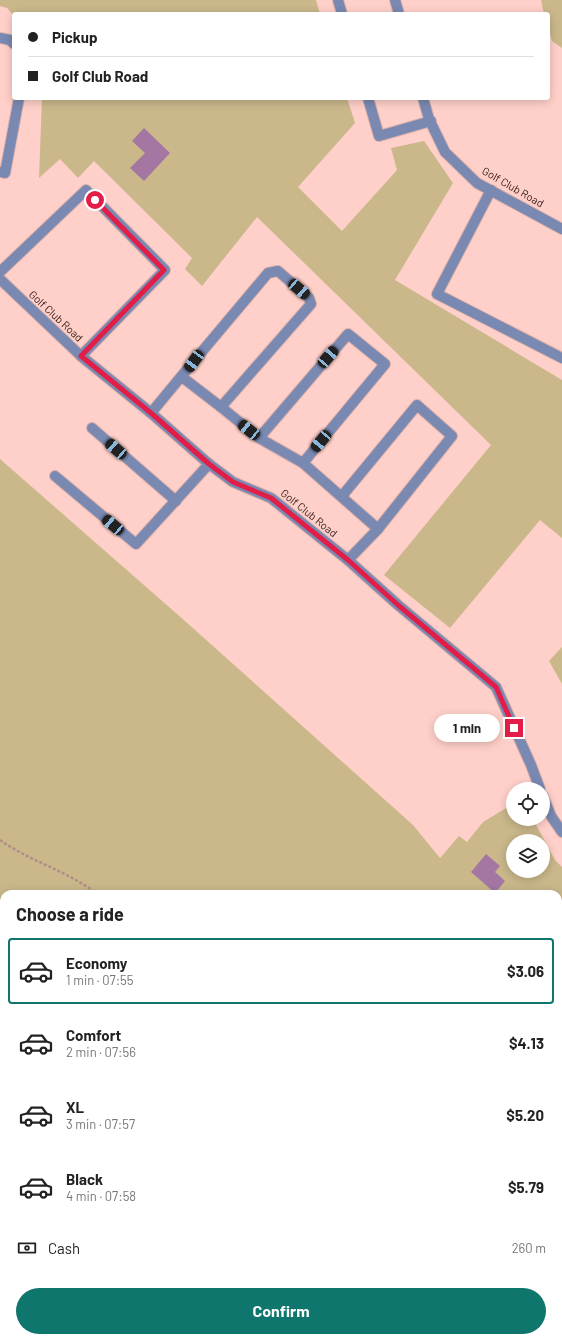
<!DOCTYPE html>
<html lang="en">
<head>
<meta charset="utf-8">
<style>
	:root { --surface:#fff; --page:#f6f6f6; --text:#222; --muted:#767676; --line:#e0e0e0; --accent:#0f766e }
	body { margin:0; font-family:Barlow,sans-serif; background:var(--page); color:var(--text); height:100vh; display:flex; flex-direction:column; font-size:15px; white-space:nowrap }
	* { box-sizing:border-box; margin:0 }
	p { font-size:13px; color:var(--muted) }
	.icon { flex:none; width:22px; height:22px; fill:none; stroke:currentColor; stroke-width:2; stroke-linecap:round; stroke-linejoin:round }
	.map { position:relative; flex:1; overflow:hidden }
	.side { position:absolute; left:0px; top:890px; width:562px; height:452px; display:flex; flex-direction:column; background:var(--surface); border-radius:12px 12px 0 0; box-shadow:0 2px 10px #0003 }
	.side>* { flex:none }
	.guide { position:absolute; left:12px; top:12px; width:538px; height:88px; border-radius:4px; box-shadow:0 2px 10px #0003; display:grid; align-content:center; height:88px; padding:0 16px; background:var(--surface) }
	.controls { position:absolute; left:506px; top:782px; display:grid; gap:8px }
	.controls a { display:grid; place-items:center; width:44px; height:44px; border-radius:50%; background:var(--surface); box-shadow:0 2px 10px #0003; font-size:20px }
	.end { position:absolute; width:18px; height:18px; margin:-9px; border:5px solid #e11d48; background:#fff; box-shadow:0 0 0 2px #fff }
	.from { border-radius:50% }
	.bubble { position:absolute; height:28px; border-radius:14px; background:var(--surface); box-shadow:0 2px 10px #0003; font-size:13px; font-weight:700; line-height:28px; text-align:center }
	.car { position:absolute; width:12px; height:24px; margin:-12px -6px; border-radius:5px; box-shadow:0 0 3px 1px #0007; background:linear-gradient(#222 24%,#8ab4d8 0 40%,#222 0 76%,#8ab4d8 0 86%,#222 0) }
	.guide b { display:flex; align-items:center; gap:14px; height:38px; font-size:15px }
	.guide b+b { border-top:1px solid var(--line) }
	.guide i { width:10px; height:10px; background:var(--text) }
	ul { padding:0; list-style:none }
	li { display:flex; align-items:center; gap:12px; height:66px; margin:0 8px 6px; padding:0 8px; border:2px solid transparent; border-radius:4px }
	li div { flex:1 }
	li b { display:block; font-size:15px }
	li em { font-style:normal; font-weight:700 }
	li.current { border-color:var(--accent) }
	li>.icon { width:36px; height:36px; stroke-width:1.5 }
	h2 { padding:0 16px; font-size:18px; line-height:48px }
	.pay { display:flex; align-items:center; gap:10px; height:44px; padding:0 16px; font-size:15px }
	.pay p { margin-inline-start:auto }
	.primary-button { display:flex; gap:8px; margin-top:auto; padding:8px 16px }
	.primary-button a { flex:1; height:46px; border-radius:24px; background:var(--accent); color:#fff; font-size:16px; font-weight:700; line-height:46px; text-align:center }
	.map>svg:first-child { display:block }
	.green { fill:#cab88b; fill-rule:evenodd }
	.water { fill:#a477a2 }
	.lines { fill:none; stroke-linecap:round; stroke-linejoin:round }
	.minor-casing { stroke:#dbafa9; stroke-width:12 }
	.path { stroke:#b48c86; stroke-width:2.5; stroke-dasharray:3 2; stroke-linecap:butt }
	.minor { stroke:#7989b1; stroke-width:10 }
	.route { stroke:#e11d48; stroke-width:5 }
	.labels { text-anchor:middle; stroke-width:3.5; stroke-linejoin:round; paint-order:stroke }
	.street-label { font-size:11px; fill:#361a17; stroke:#ffd0c9 }
</style>
</head>
<body>
<div class="map">
<svg width="562" height="1342" viewBox="0 0 562 1342">
	<rect width="100%" height="100%" fill="#ffd0c9"/>
	<g class="green">
		<polygon points="0,0 316,0 320,14 14,14 14,16 7,8 0,6"/>
		<polygon points="541,0 562,0 562,48 552,41 548,27 548,14 544,14"/>
		<polygon points="42,98 347,98 355,123 298,187 342,231 397,170 391,148 424,141 453,183 395,280 562,380 562,538 540,520 450,628 384,575 491,445 257,217 202,286 185,269 192,258 94,161 78,178 60,159 39,178"/>
		<path d="M0,459L185,621L413,825L440,858L459,836L467,842L483,822L513,804V819H533L555,860L562,867V954L558,963V894H4V1087H0ZM513,841H543V871H513Z"/>
		<polygon points="562,647 562,684 549,661"/>
		<polygon points="558,1002 562,1007 562,1342 13,1342 15,1338 558,1338"/>
	</g>
	<g class="water">
		<polygon points="144,128 170,153 144,181 130,168 145,153 132,141"/>
		<polygon points="486,854 500,866 495,872 505,881 495,893 471,872"/>
		<polygon points="0,918 4,919 4,976 0,975"/>
		<polygon points="217,1338 521,1338 523,1342 216,1342"/>
	</g>
	<g class="lines">
		<defs>
			<g id="minor">
				<polyline points="338,0 342,14"/>
				<polyline points="395,0 399,14"/>
				<polyline points="0,38 10,40 14,44"/>
				<polyline points="368,98 379,136 431,121"/>
				<polyline points="423,98 429,119 445,152 477,183 562,229"/>
				<polyline points="0,172 5,173 19,98"/>
				<polyline points="491,190 437,294 562,358"/>
				<polyline points="0,272 86,190 165,270 81,356"/>
				<polyline points="0,279 81,356 151,413 209,464 233,482 271,498 348,560 398,605 496,687 531,765 540,789"/>
				<polyline points="182,377 221,407 259,438 303,463 378,529"/>
				<polyline points="151,413 194,361 268,273 278,271 309,298 311,304 221,407"/>
				<polyline points="92,428 176,501"/>
				<polyline points="259,438 348,334 385,364 303,463"/>
				<polyline points="55,476 136,544 209,464"/>
				<polyline points="342,496 417,405 452,436 378,529 348,560"/>
				<polyline points="543,796 551,816 562,832"/>
			</g>
		</defs>
		<use href="#minor" class="minor-casing"/>
		<g class="path">
			<path d="M0,840C31,862 68,871 97,894"/>
			<polyline points="0,1058 4,1057"/>
			<polyline points="558,1090 562,1095"/>
			<polyline points="65,1338 65,1342"/>
		</g>
		<use href="#minor" class="minor"/>
	</g>
	<g class="lines">
		<polyline class="route" points="95,200 164,270 81,356 151,413 209,464 233,482 271,498 348,560 398,605 496,687 514,728"/>
	</g>
	<g class="labels">
		<g class="street-label">
			<text transform="translate(513 187) rotate(30)" y="4">Golf Club Road</text>
			<text transform="translate(56 316) rotate(43)" y="4">Golf Club Road</text>
			<text transform="translate(309 513) rotate(39)" y="4">Golf Club Road</text>
		</g>
	</g>
</svg>
<div class="controls">
<a><svg class="icon" aria-label="locate" viewBox="0 0 24 24"><circle cx="12" cy="12" r="6"/><path d="M12 2v4M12 18v4M2 12h4M18 12h4"/></svg></a>
<a><svg class="icon" aria-label="layers" viewBox="0 0 24 24"><path d="M12 4l9 5-9 5-9-5zM3 14l9 5 9-5"/></svg></a>
</div>
<i class="end from" style="left:95px;top:200px"></i>
<i class="end" style="left:514px;top:728px"></i>
<div class="bubble" style="left:434px;top:714px;width:66px">1 min</div>
<i class="car" style="left:299px;top:289px;rotate:131deg"></i>
<i class="car" style="left:328px;top:357px;rotate:41deg"></i>
<i class="car" style="left:194px;top:361px;rotate:216deg"></i>
<i class="car" style="left:249px;top:430px;rotate:309deg"></i>
<i class="car" style="left:321px;top:441px;rotate:220deg"></i>
<i class="car" style="left:116px;top:449px;rotate:311deg"></i>
<i class="car" style="left:113px;top:525px;rotate:310deg"></i>
<div class="guide">
<b><i class="from"></i>Pickup</b>
<b><i></i>Golf Club Road</b>
</div>
<section class="side">
<h2>Choose a ride</h2>
<ul>
<li class="current"><svg class="icon" aria-label="car" viewBox="0 0 24 24"><path d="M5 17H2v-5l4-1 3-4h7l3 4 3 1v5h-3M9 17h6M6 11h13"/><circle cx="7" cy="17" r="2"/><circle cx="17" cy="17" r="2"/></svg><div><b>Economy</b><p>1 min · 07:55</p></div><em>$3.06</em></li>
<li><svg class="icon" aria-label="car" viewBox="0 0 24 24"><path d="M5 17H2v-5l4-1 3-4h7l3 4 3 1v5h-3M9 17h6M6 11h13"/><circle cx="7" cy="17" r="2"/><circle cx="17" cy="17" r="2"/></svg><div><b>Comfort</b><p>2 min · 07:56</p></div><em>$4.13</em></li>
<li><svg class="icon" aria-label="car" viewBox="0 0 24 24"><path d="M5 17H2v-5l4-1 3-4h7l3 4 3 1v5h-3M9 17h6M6 11h13"/><circle cx="7" cy="17" r="2"/><circle cx="17" cy="17" r="2"/></svg><div><b>XL</b><p>3 min · 07:57</p></div><em>$5.20</em></li>
<li><svg class="icon" aria-label="car" viewBox="0 0 24 24"><path d="M5 17H2v-5l4-1 3-4h7l3 4 3 1v5h-3M9 17h6M6 11h13"/><circle cx="7" cy="17" r="2"/><circle cx="17" cy="17" r="2"/></svg><div><b>Black</b><p>4 min · 07:58</p></div><em>$5.79</em></li>
</ul>
<div class="pay"><svg class="icon" aria-label="cash" viewBox="0 0 24 24"><path d="M3 7h18v10H3z"/><circle cx="12" cy="12" r="2"/></svg>Cash<p>260 m</p></div>
<div class="primary-button"><a>Confirm</a></div>
</section>
</div>
</body>
</html>
